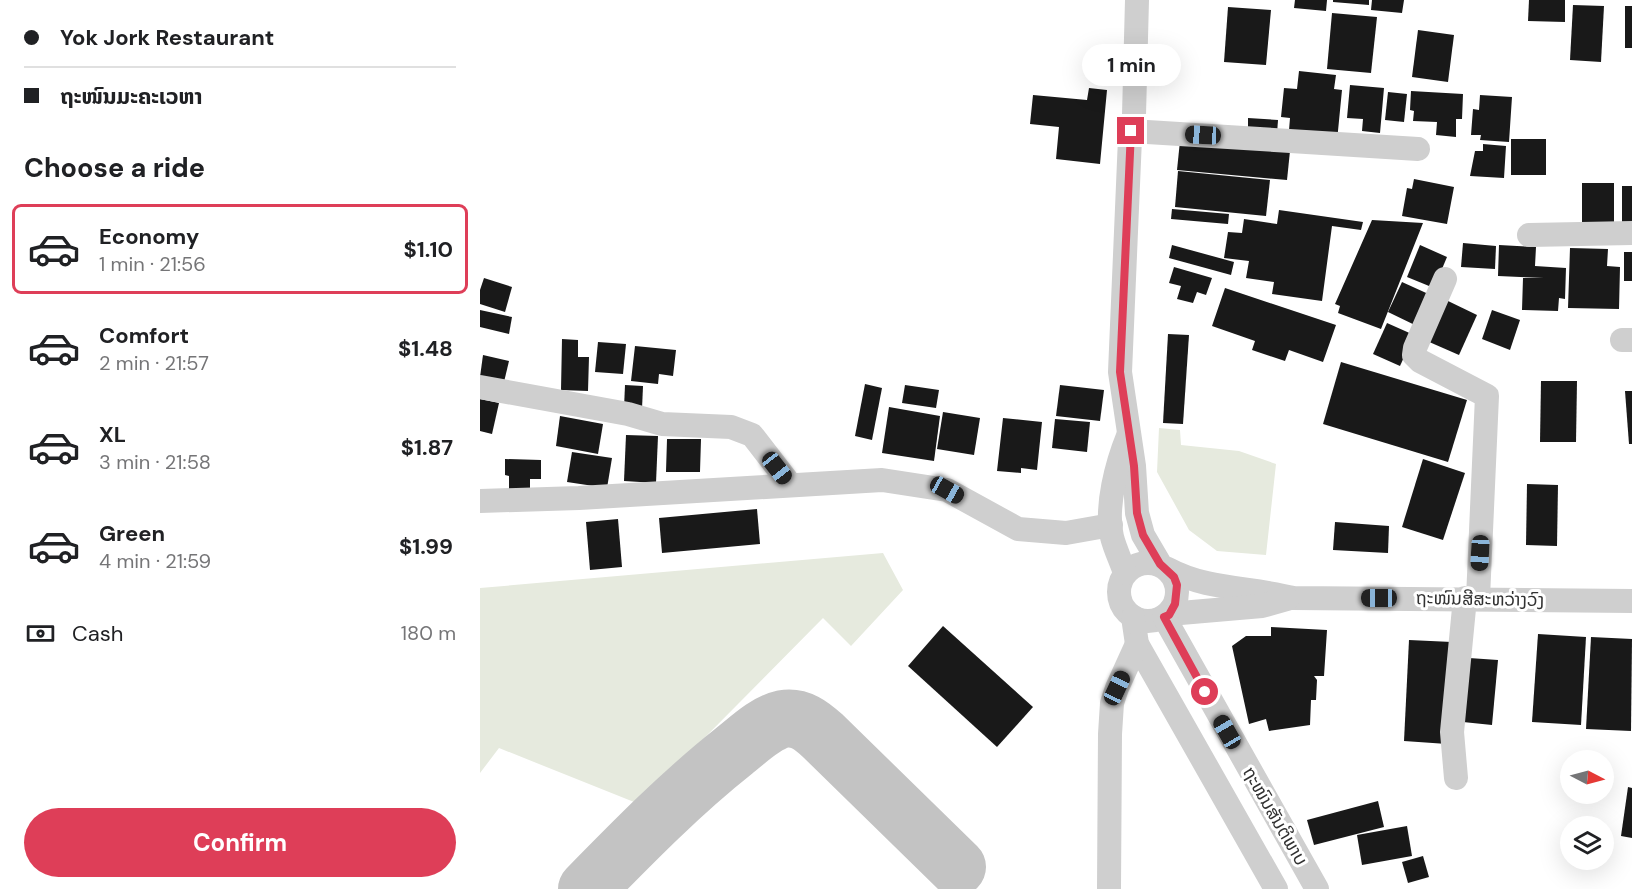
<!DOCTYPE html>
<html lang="en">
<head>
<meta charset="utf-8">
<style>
	:root { --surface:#fff; --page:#f2f2f2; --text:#202124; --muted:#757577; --line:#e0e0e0; --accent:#de3e58 }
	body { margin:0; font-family:"DM Sans","Noto Sans Lao",sans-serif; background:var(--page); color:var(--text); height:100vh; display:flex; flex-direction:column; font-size:22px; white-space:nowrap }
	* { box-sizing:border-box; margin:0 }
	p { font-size:20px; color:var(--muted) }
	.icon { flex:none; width:33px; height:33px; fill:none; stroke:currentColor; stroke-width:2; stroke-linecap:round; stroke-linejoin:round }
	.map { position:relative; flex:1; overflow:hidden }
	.side { display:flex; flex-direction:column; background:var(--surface); width:480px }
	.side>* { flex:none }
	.hud { display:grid; align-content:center; height:132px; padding:0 24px; background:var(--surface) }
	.needle { width:39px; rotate:96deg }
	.controls { position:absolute; left:1080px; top:750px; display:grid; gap:12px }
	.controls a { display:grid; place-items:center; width:54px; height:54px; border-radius:50%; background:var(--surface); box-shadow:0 6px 24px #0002; font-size:30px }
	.end { position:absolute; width:27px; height:27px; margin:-14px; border:8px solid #de3e58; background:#fff; box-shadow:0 0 0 3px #fff }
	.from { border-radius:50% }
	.bubble { position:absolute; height:42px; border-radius:21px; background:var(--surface); box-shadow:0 6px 24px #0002; font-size:20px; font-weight:700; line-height:42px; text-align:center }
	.car { position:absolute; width:18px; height:36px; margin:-18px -9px; border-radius:8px; box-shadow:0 0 4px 2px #0007; background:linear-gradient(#222 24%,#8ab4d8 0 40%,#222 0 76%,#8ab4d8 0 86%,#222 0) }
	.hud b { display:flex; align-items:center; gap:21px; height:57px; font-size:22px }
	.hud b+b { border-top:2px solid var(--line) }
	.hud i { width:15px; height:15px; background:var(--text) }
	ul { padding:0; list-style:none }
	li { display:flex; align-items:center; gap:18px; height:90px; margin:0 12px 9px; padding:0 12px; border:3px solid transparent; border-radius:9px }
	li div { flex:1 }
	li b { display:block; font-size:22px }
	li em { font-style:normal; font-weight:700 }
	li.selected { border-color:var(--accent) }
	li>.icon { width:54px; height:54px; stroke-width:1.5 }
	h2 { padding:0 24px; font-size:27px; line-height:72px }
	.pay { display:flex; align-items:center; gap:15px; height:66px; padding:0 24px; font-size:22px }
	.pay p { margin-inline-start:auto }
	.cta { display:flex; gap:12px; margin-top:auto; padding:12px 24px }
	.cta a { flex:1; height:69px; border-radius:36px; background:var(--accent); color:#fff; font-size:24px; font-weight:700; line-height:69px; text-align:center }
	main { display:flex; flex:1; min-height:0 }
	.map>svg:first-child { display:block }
	.green { fill:#e6eade }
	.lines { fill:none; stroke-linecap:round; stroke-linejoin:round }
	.taxiway { stroke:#c3c3c3; stroke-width:58 }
	.building { fill:#191919 }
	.minor { stroke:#cfcfcf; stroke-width:24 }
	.route { stroke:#de3e58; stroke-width:8 }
	.labels { text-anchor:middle; stroke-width:6; stroke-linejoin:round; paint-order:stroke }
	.street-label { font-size:18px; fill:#323232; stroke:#fff }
</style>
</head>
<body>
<main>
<section class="side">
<div class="hud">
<b><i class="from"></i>Yok Jork Restaurant</b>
<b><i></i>ຖະໜົນມະຄະເວຫາ</b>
</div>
<h2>Choose a ride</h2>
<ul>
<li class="selected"><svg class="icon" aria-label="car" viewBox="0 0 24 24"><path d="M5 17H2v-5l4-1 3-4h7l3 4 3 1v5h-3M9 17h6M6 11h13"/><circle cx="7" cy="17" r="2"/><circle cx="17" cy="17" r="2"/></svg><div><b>Economy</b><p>1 min · 21:56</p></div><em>$1.10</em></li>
<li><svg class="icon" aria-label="car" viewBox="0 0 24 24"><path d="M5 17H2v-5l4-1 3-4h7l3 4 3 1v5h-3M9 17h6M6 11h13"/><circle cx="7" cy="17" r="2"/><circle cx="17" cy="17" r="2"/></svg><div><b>Comfort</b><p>2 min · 21:57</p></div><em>$1.48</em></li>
<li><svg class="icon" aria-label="car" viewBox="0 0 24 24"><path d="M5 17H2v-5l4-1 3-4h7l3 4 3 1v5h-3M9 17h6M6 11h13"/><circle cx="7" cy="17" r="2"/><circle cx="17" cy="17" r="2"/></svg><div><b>XL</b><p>3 min · 21:58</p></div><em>$1.87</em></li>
<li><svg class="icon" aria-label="car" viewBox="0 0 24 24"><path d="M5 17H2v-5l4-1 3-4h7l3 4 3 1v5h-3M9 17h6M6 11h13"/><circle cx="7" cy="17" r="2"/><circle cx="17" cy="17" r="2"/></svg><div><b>Green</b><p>4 min · 21:59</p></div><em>$1.99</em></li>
</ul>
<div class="pay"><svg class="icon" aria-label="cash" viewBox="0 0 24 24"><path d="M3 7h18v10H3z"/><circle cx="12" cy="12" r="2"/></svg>Cash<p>180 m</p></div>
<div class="cta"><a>Confirm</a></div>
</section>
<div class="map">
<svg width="1152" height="889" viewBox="0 0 1152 889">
	<rect width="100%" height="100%" fill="#fff"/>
	<g class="green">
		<polygon points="679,428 700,430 701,445 759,451 796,464 786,555 737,551 709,530 677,472"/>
		<polygon points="403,553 423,590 371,646 343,618 159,804 19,748 0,773 0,588"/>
	</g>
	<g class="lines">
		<path class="taxiway" d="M107,889C154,841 201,793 254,751C268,740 285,723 303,719C320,716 332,726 343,736L477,867"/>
	</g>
	<g class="building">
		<polygon points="815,0 847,0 846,11 814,8"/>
		<polygon points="853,0 889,0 889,5 853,2"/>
		<polygon points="892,0 924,0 922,13 891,10"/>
		<polygon points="1049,0 1085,0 1085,22 1048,21"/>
		<polygon points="1093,5 1124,6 1121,62 1090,60"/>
		<rect x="1145" y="6" width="7" height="42"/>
		<polygon points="748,7 791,10 786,65 744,62"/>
		<polygon points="852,13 897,17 891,73 847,69"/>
		<polygon points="938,30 974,35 968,82 932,77"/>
		<polygon points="819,71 856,75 854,89 862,90 857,141 809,130 810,118 801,117 804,88 817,89"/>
		<polygon points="870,85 904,88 900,133 882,131 883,119 867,118"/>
		<polygon points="609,88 627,90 620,164 576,159 579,127 550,124 553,95 607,100"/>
		<polygon points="931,91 983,94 982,119 976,119 976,137 956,135 957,122 933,121 934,111 930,110"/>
		<polygon points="908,92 927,94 924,122 905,120"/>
		<polygon points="1000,95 1032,97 1029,142 1000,140 1001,135 991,135 993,109 999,110"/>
		<polygon points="768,118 798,120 797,134 768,132"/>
		<rect x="1031" y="139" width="35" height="36"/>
		<polygon points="700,141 810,151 807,180 697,170"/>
		<polygon points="1003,144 1026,146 1024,178 990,176 995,151 1003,151"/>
		<polygon points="698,171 790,180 786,216 695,207"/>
		<polygon points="934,179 974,187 967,224 922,216 927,188 932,189"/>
		<rect x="1102" y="183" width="32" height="46"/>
		<rect x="1142" y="186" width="10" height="41"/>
		<polygon points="692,209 749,214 748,224 691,219"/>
		<polygon points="799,210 883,222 881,230 852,226 842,301 792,294 794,282 766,278 769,261 744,258 748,232 762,233 764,219 797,224"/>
		<polygon points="892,220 943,223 901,329 858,313 860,306 855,304"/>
		<polygon points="983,243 1016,246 1015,269 981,267"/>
		<polygon points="692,245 754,262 751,275 689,258"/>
		<polygon points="940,245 967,257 954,288 927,277"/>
		<polygon points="1019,245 1056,247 1055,266 1086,268 1085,299 1079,298 1078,311 1042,310 1043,278 1064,278 1018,276"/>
		<polygon points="1090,248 1128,249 1127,266 1140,267 1139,309 1088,308"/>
		<rect x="1144" y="252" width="8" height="29"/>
		<polygon points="694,267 732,278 726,295 717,292 713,303 697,299 701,286 689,283"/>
		<polygon points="4,278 32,287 25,312 0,304 0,290"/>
		<polygon points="922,282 955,297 941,328 908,312"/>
		<polygon points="745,288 856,325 843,362 809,350 805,361 772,350 775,341 732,326"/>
		<polygon points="966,300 997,315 979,355 947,341"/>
		<polygon points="0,310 32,317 29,334 0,327"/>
		<polygon points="1012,310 1040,320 1030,350 1002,339"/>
		<polygon points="907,323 934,335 920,366 893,354"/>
		<polygon points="688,334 709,335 703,424 683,423"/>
		<polygon points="82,339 98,340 98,357 109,357 108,391 81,390"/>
		<polygon points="118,342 146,344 143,374 115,372"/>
		<polygon points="155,346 196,350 193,376 179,374 178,384 151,381"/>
		<polygon points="3,355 29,361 24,382 0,377"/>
		<polygon points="861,362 987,400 968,462 843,424"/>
		<polygon points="1061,381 1097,381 1096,442 1060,442"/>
		<polygon points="385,384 402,388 392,440 375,436"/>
		<polygon points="145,385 163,386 162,409 144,408"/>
		<polygon points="425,385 459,390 456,408 422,403"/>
		<polygon points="580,385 624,390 620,421 576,416"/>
		<polygon points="1145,391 1152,391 1152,444 1149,444"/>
		<polygon points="0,399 19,403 12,434 0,431"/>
		<polygon points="409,407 460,416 454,461 402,453"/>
		<polygon points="463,412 500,418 494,455 457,449"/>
		<polygon points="80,416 123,424 118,454 76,446"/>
		<polygon points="523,418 562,422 557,470 541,468 541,473 517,471"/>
		<polygon points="575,419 610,422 607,452 572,448"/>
		<polygon points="146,435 178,436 176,483 144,481"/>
		<polygon points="187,439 221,439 220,472 186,472"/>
		<polygon points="92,452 132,458 127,488 87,482"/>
		<polygon points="25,459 61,460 61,479 50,479 50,490 29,490 29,476 25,475"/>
		<polygon points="943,459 985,473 963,540 922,527"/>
		<polygon points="1047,484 1078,485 1077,546 1046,545"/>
		<polygon points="277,509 280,544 182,553 179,518"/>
		<polygon points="138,519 142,567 110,570 106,522"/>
		<polygon points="855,522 909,526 908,553 853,550"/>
		<polygon points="463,626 553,707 517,747 428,666"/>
		<polygon points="791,627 847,630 844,676 834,676 837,680 836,700 831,700 830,725 789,731 786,719 769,724 752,646 766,636 791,636"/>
		<polygon points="1058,634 1106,637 1101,725 1052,722"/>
		<polygon points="1111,637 1152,639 1151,731 1106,729"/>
		<polygon points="929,640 972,642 967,744 924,741"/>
		<polygon points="989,658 1018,660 1012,725 983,722"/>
		<polygon points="1148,787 1152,788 1152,838 1141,836"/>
		<polygon points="898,801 904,827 834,845 827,820"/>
		<polygon points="927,826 932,856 882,865 877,835"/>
		<polygon points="943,856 949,877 928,883 922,862"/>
	</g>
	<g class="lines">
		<g class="minor">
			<polyline points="657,0 654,115 650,138 640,372 654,466 657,513 663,535 680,564"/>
			<polyline points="651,131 938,149"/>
			<polyline points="1049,235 1152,233"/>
			<polyline points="965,279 935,348 934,355 940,361 1007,396 998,598"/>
			<polyline points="1142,340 1152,340"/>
			<polyline points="0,387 148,414 182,424 251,427 272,435 310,484"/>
			<polyline points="0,501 99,498 402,480 467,490 538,529 586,533 631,525"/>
			<circle cx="668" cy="592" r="29"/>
			<path d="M688,569C727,590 770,587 813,598L1152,601"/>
			<path d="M645,573C641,561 635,549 632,537C625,507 637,463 648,436"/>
			<polyline points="689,614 782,606 807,599"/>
			<polyline points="653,617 657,644 796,889"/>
			<polyline points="684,617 837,889"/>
			<polyline points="976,778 972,732 985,598"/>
			<polyline points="629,889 630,734 632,703 637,688 657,644"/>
		</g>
	</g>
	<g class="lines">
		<polyline class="route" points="651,131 640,372 654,466 657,513 663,535 680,564 694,577 697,585 695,604 689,615 684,617 725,692"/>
	</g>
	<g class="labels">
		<g class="street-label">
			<text transform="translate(1000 599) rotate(1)" y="6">ຖະໜົນສີສະຫວ່າງວົງ</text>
			<text transform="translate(795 816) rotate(60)" y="6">ຖະໜົນສັນຕິພາບ</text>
		</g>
	</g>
</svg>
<div class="controls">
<a><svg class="needle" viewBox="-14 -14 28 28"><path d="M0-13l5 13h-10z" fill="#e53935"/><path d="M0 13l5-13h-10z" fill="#757577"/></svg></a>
<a><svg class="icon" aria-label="layers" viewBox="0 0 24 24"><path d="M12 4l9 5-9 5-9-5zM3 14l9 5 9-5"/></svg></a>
</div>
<i class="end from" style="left:725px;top:692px"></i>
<i class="end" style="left:651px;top:131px"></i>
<div class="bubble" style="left:602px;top:44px;width:99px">1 min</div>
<i class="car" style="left:723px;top:135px;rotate:273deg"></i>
<i class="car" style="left:297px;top:468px;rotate:142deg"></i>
<i class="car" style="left:467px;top:490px;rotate:119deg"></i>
<i class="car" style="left:1000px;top:553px;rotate:183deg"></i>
<i class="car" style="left:899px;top:598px;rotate:270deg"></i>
<i class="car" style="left:637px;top:688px;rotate:25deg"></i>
<i class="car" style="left:747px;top:732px;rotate:330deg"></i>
</div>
</main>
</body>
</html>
